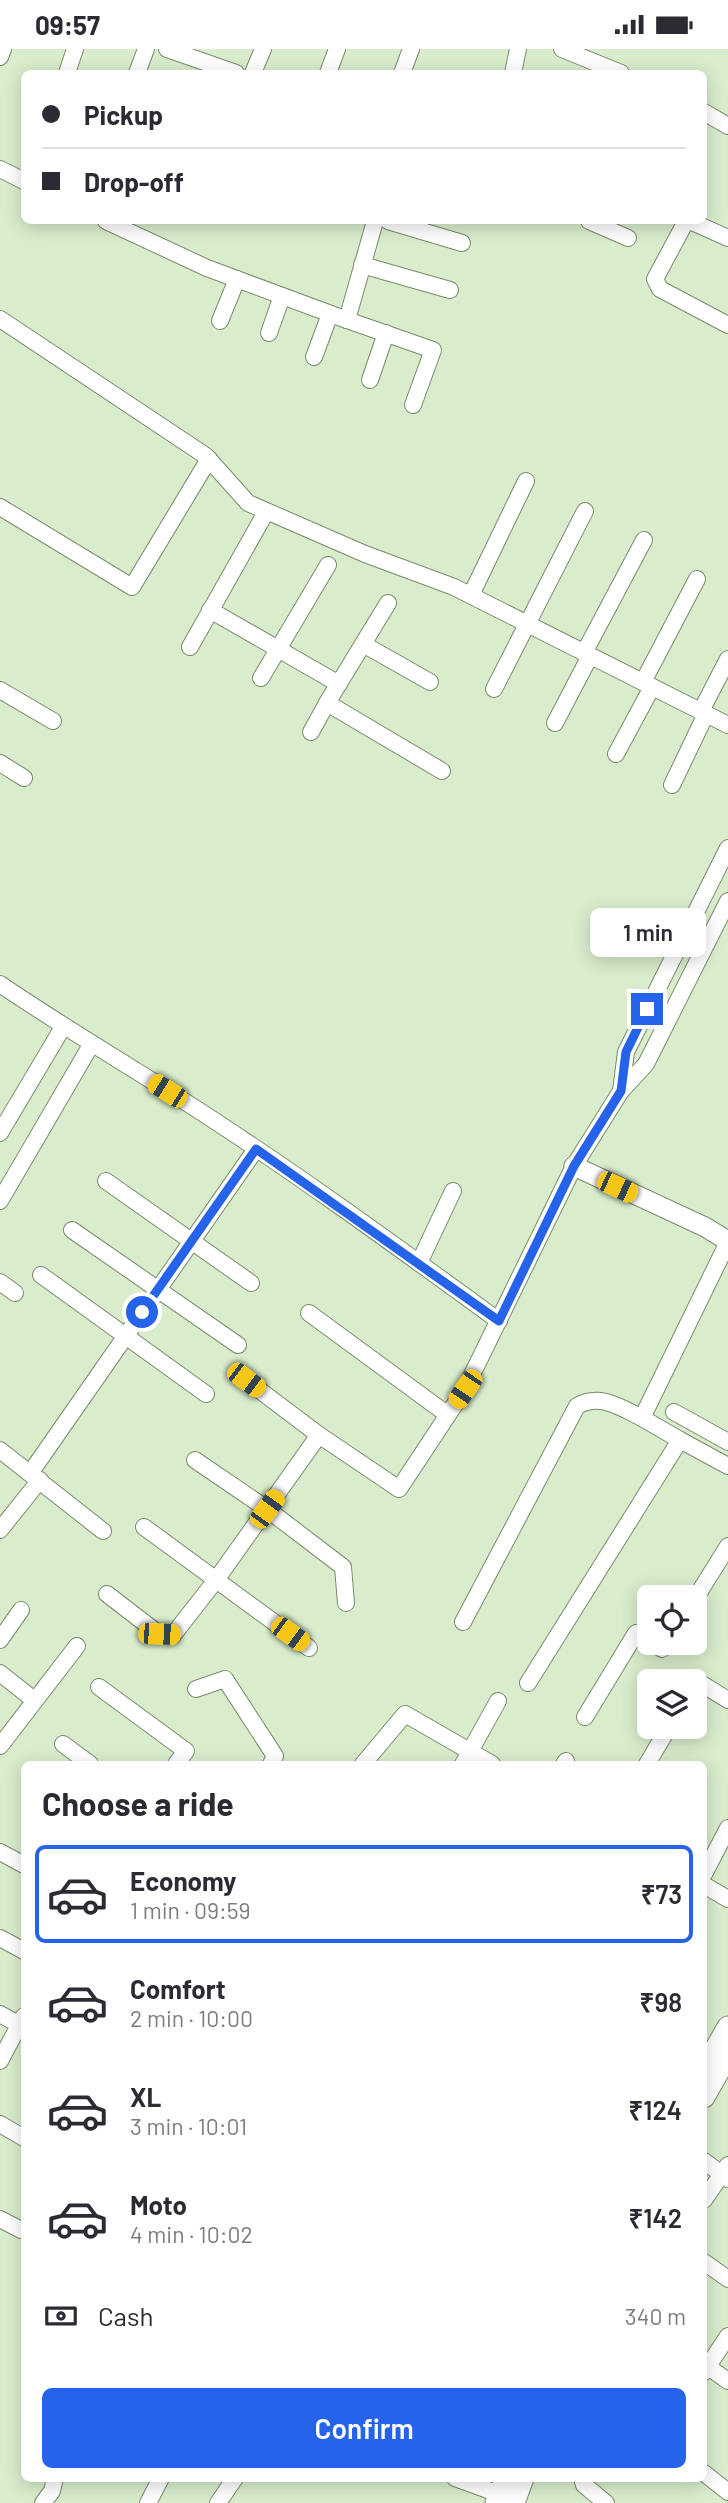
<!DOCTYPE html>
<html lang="en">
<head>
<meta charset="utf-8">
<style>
	:root { --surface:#fff; --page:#f7f7f7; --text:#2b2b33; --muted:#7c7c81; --line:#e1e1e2; --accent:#2563eb }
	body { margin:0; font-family:Barlow,sans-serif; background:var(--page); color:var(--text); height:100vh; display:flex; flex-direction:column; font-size:26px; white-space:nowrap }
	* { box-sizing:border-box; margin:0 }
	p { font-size:23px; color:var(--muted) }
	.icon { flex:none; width:38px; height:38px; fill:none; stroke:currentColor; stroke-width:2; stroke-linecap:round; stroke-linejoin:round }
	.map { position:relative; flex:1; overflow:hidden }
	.panel { position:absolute; left:21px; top:1712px; width:686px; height:721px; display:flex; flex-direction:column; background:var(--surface); border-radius:10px; box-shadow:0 4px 18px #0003 }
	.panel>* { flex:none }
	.guide { position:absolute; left:21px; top:21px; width:686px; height:154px; border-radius:10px; box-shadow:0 4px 18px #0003; display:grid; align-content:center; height:154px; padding:0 21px; background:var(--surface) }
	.buttons { position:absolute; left:637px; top:1536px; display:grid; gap:14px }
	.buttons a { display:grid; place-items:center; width:70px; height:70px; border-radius:10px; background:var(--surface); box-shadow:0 4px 18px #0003; font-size:35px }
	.end { position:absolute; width:32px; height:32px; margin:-16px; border:9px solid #2563eb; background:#fff; box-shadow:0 0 0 4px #fff }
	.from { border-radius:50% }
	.bubble { position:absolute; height:49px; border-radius:10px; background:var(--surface); box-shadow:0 4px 18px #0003; font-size:23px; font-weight:600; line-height:49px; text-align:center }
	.car { position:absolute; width:21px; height:42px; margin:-21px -10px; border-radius:9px; box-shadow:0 0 5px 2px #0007; background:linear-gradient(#f5c518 24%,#345 0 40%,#f5c518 0 76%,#345 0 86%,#f5c518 0) }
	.guide b { display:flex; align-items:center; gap:24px; height:66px; font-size:26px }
	.guide b+b { border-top:2px solid var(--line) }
	.guide i { width:18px; height:18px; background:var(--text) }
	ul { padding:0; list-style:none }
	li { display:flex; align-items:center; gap:21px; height:98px; margin:0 14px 10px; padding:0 7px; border:4px solid transparent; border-radius:10px }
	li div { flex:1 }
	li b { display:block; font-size:26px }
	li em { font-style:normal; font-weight:600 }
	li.active { border-color:var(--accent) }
	li>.icon { width:63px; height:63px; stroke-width:1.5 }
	h2 { padding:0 21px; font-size:32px; line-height:84px }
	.pay { display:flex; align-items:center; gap:18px; height:77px; padding:0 21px; font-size:26px }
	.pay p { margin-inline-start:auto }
	.cta { display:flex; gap:14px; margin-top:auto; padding:14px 21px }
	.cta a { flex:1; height:80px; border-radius:10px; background:var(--accent); color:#fff; font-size:28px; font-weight:600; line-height:80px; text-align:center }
	.status { display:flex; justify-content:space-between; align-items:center; height:49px; padding:0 35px; background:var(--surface); direction:ltr }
	.status svg { height:19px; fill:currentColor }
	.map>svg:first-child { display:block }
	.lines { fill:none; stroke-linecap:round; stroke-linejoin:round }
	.minor-casing { stroke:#798b6d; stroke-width:18 }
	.tertiary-casing { stroke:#798b6d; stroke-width:21 }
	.secondary-casing { stroke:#798b6d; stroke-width:23 }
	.minor { stroke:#fff; stroke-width:16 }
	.tertiary { stroke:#fff; stroke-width:19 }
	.secondary { stroke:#fff; stroke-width:21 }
	.route { stroke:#2563eb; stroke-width:9 }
</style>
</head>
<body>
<div class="status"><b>09:57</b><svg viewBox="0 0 49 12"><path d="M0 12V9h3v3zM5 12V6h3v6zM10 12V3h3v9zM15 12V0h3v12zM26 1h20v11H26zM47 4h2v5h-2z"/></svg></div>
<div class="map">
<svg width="728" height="2454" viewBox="0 0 728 2454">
	<rect width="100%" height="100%" fill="#d9edcc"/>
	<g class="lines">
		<defs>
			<g id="minor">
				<polyline points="167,0 236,24"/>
				<polyline points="562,0 621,24"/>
				<polyline points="0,8 3,0"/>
				<polyline points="67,24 75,0"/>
				<polyline points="137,24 146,0"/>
				<polyline points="253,24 263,0"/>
				<polyline points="328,24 337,0"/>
				<polyline points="402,24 411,0"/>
				<polyline points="513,24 518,0"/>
				<polyline points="704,63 728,77"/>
				<polyline points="0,120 24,132"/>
				<polyline points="106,172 207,219 347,271 375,172"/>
				<polyline points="388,172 462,194"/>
				<polyline points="589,172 628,189"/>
				<polyline points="728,189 690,172 684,176 655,230 660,240 728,276"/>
				<polyline points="362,216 450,241"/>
				<polyline points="0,270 206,407 248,454 365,505 454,538 728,676"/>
				<polyline points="347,271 433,301 413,356"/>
				<polyline points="220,272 237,230"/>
				<polyline points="269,284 282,247"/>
				<polyline points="314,308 330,265"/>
				<polyline points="370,331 386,284"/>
				<polyline points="0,458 132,538 209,410"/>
				<polyline points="471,546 526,432"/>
				<polyline points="388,554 327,654 442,722"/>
				<polyline points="210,561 339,635"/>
				<polyline points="363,595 430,633"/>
				<polyline points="190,598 266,463"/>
				<polyline points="584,604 644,491"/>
				<polyline points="261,629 328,516"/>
				<polyline points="643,633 697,530"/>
				<polyline points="494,640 585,462"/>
				<polyline points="0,641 53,672"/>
				<polyline points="701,662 728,610"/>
				<polyline points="555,674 590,607"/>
				<polyline points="311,683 327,654"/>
				<polyline points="616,705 652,638"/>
				<polyline points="0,714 24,729"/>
				<polyline points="672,736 706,665"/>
				<path d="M0,935C60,976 123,1013 184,1052C292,1121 396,1197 499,1272"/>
				<polyline points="621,1042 626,1003 728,799"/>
				<polyline points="0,1084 63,978"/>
				<polyline points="106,1132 251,1234"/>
				<polyline points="0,1152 91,996"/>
				<polyline points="72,1181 238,1296"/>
				<polyline points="419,1214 453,1142"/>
				<polyline points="41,1226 206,1345"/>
				<polyline points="0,1233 15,1244"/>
				<polyline points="309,1264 448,1366"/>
				<polyline points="246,1331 319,1386"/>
				<polyline points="674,1363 728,1393"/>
				<polyline points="680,1391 728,1417"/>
				<polyline points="0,1401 103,1482"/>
				<polyline points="195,1411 267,1460 343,1518 346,1554"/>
				<polyline points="31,1423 256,1100"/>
				<polyline points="144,1478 309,1599"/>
				<polyline points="0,1481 40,1431"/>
				<polyline points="107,1545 159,1585 173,1586 216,1531 319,1386 399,1440 465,1340 574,1117 621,1042 646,1015 728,852"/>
				<polyline points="695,1550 728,1497"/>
				<path d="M463,1573L577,1357C600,1344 620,1358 642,1369"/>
				<polyline points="0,1591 21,1561"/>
				<polyline points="652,1594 662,1600 666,1594"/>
				<polyline points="0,1624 34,1651"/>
				<polyline points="528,1634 680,1391 642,1369 728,1193"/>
				<polyline points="695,1636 697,1632 728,1651"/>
				<polyline points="99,1638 186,1702 176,1715"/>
				<polyline points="196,1640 225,1630 275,1707 271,1715"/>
				<polyline points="585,1668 636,1584 649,1592"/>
				<polyline points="63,1695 90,1715"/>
				<polyline points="0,1697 77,1597"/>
				<polyline points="363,1715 405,1665 492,1715"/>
				<polyline points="463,1715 498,1652"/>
				<polyline points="564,1715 566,1712"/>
				<polyline points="647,1715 669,1678"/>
				<polyline points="0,1803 24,1816"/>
				<polyline points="704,1825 728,1779"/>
				<polyline points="704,1836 728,1850"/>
				<polyline points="0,1889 24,1902"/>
				<polyline points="0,1965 20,1976"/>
				<polyline points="0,2012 24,1967"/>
				<polyline points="0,2075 24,2089"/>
				<polyline points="704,2112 728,2130"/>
				<polyline points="704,2151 728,2116"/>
				<polyline points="0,2170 21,2181"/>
				<polyline points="704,2213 728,2230"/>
				<polyline points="704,2315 728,2332"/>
				<polyline points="704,2323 728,2287"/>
				<polyline points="704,2424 728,2443"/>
				<polyline points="455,2429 499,2445"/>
				<polyline points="582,2429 584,2436 606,2454"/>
				<polyline points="43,2454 52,2442 55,2429"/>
				<polyline points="148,2454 161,2429"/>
				<polyline points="218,2454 235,2429"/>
			</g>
			<polyline id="tertiary" points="574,1117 705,1178 728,1192"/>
			<g id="secondary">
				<polyline points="704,2020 728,1978"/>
				<polyline points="704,2048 728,2006"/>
				<polyline points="496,2454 506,2429"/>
				<polyline points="514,2454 523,2429"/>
			</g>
		</defs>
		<use href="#minor" class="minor-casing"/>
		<use href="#tertiary" class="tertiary-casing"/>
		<use href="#secondary" class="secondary-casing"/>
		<use href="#minor" class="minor"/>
		<use href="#tertiary" class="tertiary"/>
		<use href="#secondary" class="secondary"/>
	</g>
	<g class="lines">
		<polyline class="route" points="142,1263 256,1100 499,1272 574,1117 621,1042 626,1003 647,960"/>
	</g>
</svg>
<div class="buttons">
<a><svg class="icon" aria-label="locate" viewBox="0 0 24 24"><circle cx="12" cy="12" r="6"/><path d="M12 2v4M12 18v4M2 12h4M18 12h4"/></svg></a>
<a><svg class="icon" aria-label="layers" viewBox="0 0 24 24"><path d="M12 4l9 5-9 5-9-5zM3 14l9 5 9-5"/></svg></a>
</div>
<i class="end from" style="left:142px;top:1263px"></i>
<i class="end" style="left:647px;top:960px"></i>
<div class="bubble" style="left:590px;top:859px;width:116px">1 min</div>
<i class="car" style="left:167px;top:1042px;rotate:302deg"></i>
<i class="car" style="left:617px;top:1138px;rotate:115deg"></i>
<i class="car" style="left:246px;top:1331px;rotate:127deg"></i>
<i class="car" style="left:465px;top:1340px;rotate:214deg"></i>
<i class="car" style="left:267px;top:1460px;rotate:36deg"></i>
<i class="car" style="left:159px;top:1585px;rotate:92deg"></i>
<i class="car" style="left:290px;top:1585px;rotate:126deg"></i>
<div class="guide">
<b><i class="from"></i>Pickup</b>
<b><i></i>Drop-off</b>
</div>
<section class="panel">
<h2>Choose a ride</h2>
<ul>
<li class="active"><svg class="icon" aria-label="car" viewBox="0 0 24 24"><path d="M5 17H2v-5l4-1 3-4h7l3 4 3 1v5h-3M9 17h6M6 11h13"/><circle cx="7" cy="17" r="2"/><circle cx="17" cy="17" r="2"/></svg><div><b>Economy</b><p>1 min · 09:59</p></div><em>₹73</em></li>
<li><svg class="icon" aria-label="car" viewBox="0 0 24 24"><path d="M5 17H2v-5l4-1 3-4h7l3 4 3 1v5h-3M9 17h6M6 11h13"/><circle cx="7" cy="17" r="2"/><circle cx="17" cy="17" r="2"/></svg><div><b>Comfort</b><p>2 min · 10:00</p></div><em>₹98</em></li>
<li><svg class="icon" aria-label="car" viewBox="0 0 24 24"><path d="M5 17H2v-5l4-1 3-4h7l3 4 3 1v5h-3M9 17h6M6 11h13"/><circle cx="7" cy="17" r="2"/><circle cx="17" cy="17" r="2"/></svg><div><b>XL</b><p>3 min · 10:01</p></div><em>₹124</em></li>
<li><svg class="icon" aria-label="car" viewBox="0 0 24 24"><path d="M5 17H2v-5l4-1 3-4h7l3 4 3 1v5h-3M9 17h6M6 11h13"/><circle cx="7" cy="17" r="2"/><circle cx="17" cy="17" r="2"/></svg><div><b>Moto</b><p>4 min · 10:02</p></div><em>₹142</em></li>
</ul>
<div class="pay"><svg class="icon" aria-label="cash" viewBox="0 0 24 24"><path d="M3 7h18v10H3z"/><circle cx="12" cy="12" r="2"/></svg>Cash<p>340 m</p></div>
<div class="cta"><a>Confirm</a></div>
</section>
</div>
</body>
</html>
